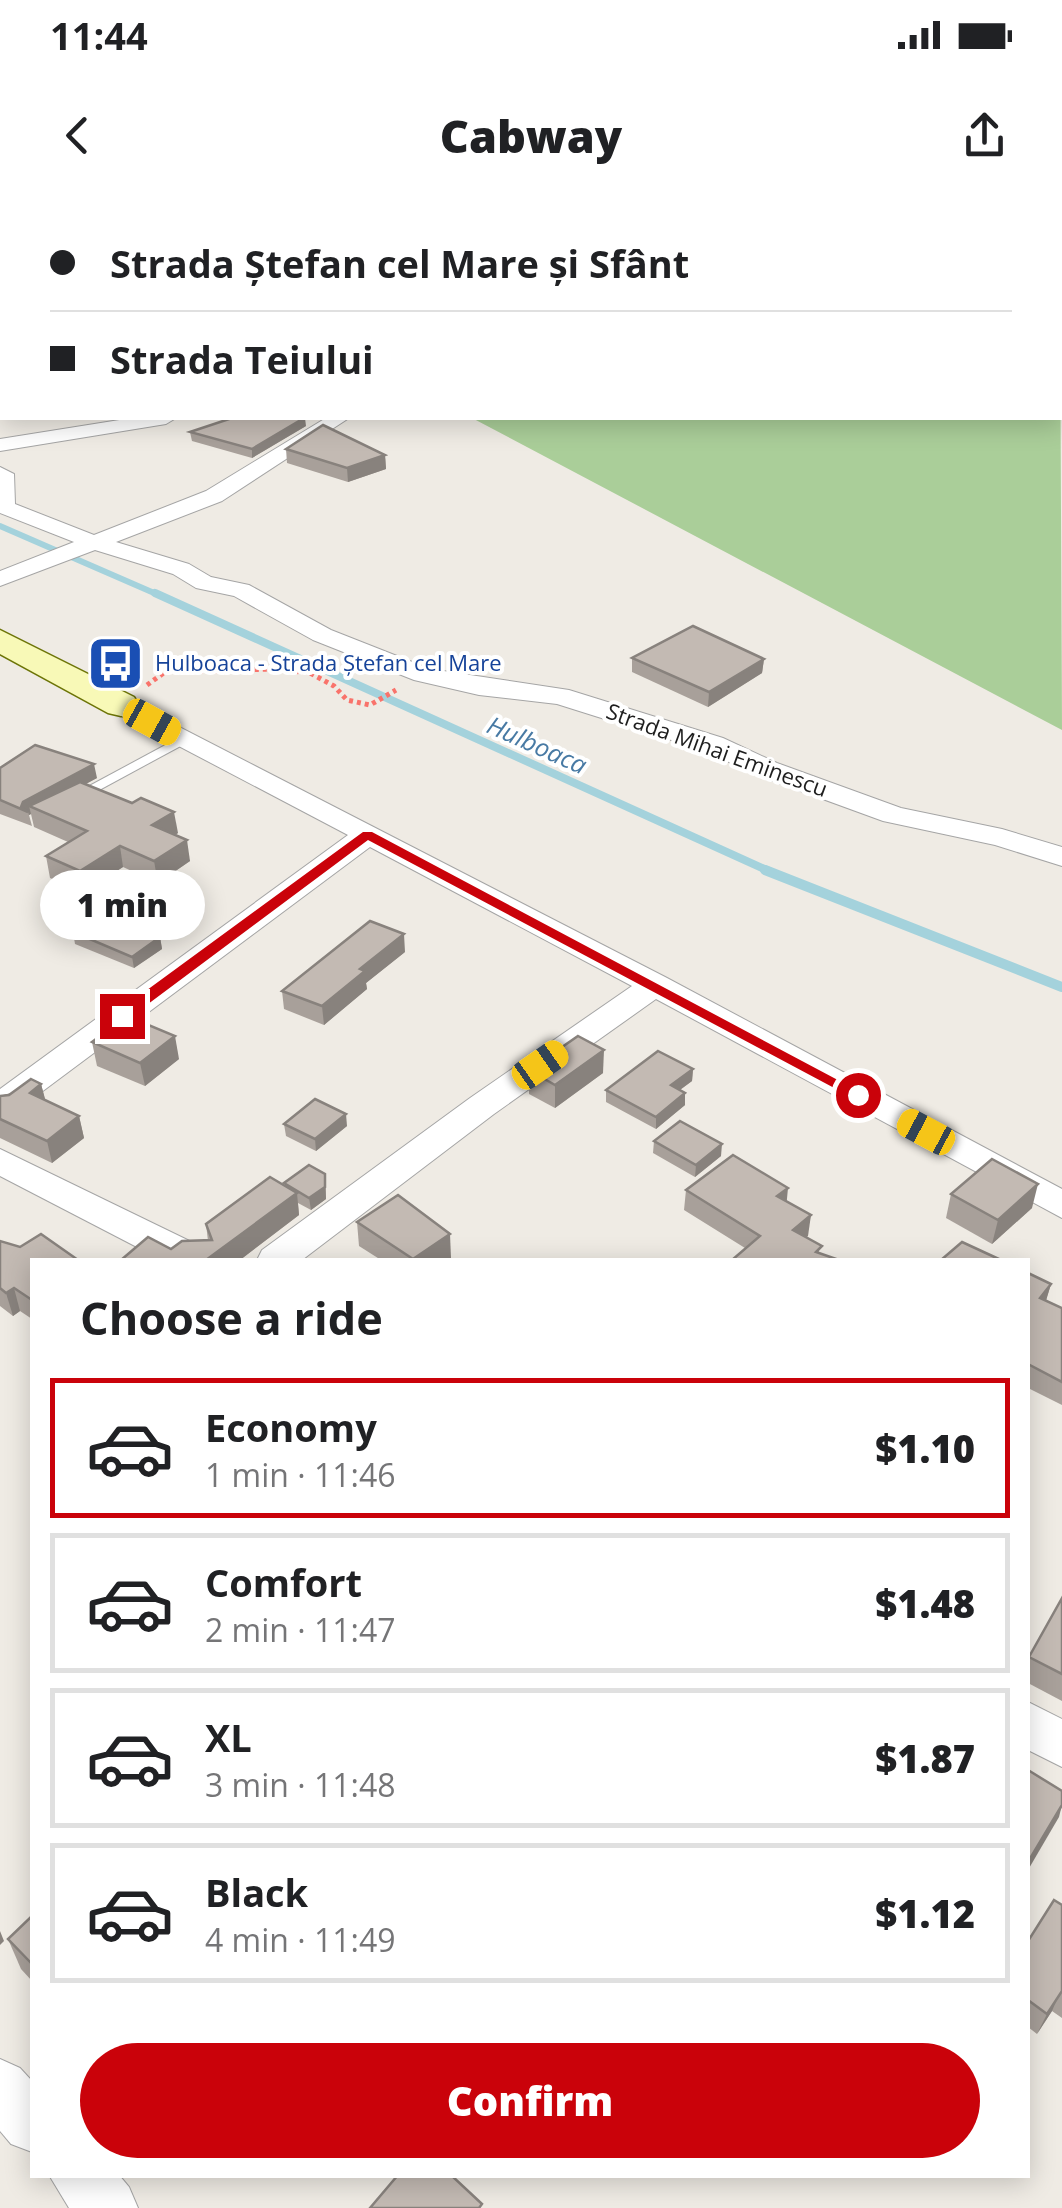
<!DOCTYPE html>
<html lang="en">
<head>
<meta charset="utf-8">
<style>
	:root { --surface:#fff; --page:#f2f2f2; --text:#202124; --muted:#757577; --line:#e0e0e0; --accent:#ca020a }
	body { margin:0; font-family:"Open Sans",sans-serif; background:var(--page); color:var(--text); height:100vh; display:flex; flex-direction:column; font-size:38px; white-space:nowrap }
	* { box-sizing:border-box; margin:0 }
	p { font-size:32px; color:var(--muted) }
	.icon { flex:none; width:55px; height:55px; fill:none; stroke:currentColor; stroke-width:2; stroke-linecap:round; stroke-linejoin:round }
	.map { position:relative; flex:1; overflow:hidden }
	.drawer { position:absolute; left:30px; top:1058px; width:1000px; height:920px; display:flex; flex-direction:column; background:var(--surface); border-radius:0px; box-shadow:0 5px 25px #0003 }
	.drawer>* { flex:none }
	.top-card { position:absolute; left:0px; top:0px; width:1062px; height:220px; box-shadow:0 5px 25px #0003; display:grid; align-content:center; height:220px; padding:0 50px; background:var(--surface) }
	.end { position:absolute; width:45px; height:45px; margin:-22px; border:12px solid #ca020a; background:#fff; box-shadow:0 0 0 5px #fff }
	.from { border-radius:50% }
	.bubble { position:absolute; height:70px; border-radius:35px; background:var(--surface); box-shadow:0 5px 25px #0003; font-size:32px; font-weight:800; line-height:70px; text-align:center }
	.car { position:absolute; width:30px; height:60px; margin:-30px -15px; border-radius:12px; box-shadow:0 0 8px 2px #0007; background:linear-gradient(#f5c518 24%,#345 0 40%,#f5c518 0 76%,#345 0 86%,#f5c518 0) }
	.top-card b { display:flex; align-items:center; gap:35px; height:95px; font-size:38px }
	.top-card b+b { border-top:2px solid var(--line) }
	.top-card i { width:25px; height:25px; background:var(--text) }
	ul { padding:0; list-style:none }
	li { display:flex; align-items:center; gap:30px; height:140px; margin:0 20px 15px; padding:0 30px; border:5px solid var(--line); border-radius:0px }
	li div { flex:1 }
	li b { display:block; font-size:38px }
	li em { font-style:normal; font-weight:800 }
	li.active { border-color:var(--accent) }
	li>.icon { width:90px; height:90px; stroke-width:1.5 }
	h2 { padding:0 50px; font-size:45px; line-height:120px }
	.primary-button { display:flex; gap:20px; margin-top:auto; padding:20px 50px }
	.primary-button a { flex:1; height:115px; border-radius:60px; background:var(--accent); color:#fff; font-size:40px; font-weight:800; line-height:115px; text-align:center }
	.status { display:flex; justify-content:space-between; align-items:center; height:70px; padding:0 50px; background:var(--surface); direction:ltr }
	.status svg { height:28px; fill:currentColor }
	header { display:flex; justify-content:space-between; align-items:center; height:130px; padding:0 50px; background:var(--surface); font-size:45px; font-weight:800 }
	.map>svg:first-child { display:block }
	.forest { fill:#aace99 }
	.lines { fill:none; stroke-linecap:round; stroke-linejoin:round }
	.stream-far2 { stroke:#a4d2dc; stroke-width:6 }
	.stream-far1 { stroke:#a4d2dc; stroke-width:8 }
	.stream { stroke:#a4d2dc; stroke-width:10 }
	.lane-casing { stroke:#a5a5a5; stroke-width:2 }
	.street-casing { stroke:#a5a5a5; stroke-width:2 }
	.secondary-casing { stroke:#6c7406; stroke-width:3 }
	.path { stroke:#f9736b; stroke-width:5; stroke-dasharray:4 4; stroke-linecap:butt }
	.lane { fill:#fff; fill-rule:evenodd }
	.street { fill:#fff; fill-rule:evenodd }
	.secondary { fill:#f8f9b7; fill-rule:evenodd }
	.wall { fill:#a8a09a }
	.shaded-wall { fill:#88827d }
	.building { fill:#c3bab3; stroke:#88827d; stroke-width:2.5 }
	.route { fill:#ca020a }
	.labels { text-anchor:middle; stroke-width:8; stroke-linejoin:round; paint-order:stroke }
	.far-transit-label { font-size:22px; fill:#164399; stroke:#fff; text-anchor:start }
	.far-street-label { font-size:22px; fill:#1e1e1e; stroke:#fff }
	.far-water-label { font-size:25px; font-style:italic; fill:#487aa4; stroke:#fff }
</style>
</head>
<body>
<div class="status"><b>11:44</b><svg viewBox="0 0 49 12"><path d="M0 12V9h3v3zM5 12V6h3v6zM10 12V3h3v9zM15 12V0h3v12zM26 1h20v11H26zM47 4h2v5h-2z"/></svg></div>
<header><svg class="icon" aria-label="back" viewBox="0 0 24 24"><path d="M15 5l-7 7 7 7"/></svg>Cabway<svg class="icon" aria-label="share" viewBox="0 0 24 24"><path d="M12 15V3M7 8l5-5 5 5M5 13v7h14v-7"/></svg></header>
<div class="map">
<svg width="1062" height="2008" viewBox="0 0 1062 2008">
	<rect width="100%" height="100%" fill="#efebe4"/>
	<g class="forest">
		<polygon points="0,0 1047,0 1057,2 2,2 2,48"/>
		<polygon points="1060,92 1062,530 472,218 1060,218"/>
	</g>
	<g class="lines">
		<polyline class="stream-far2" points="0,326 161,396"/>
		<polyline class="stream-far1" points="155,393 771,672"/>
		<polyline class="stream" points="765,670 1062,787"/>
		<defs>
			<polygon id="lane" points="184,535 190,539 188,542 79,601 69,601 67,598"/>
			<g id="street">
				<rect x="1060" y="80" width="2" height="11"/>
				<polygon points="0,140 2,141 2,152 0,152"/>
				<polygon points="132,218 176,218 166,224 0,251 0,239"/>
				<polygon points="326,218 349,218 222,301 116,342 189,364 211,377 249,385 331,430 430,469 569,490 723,538 777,563 901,608 1002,629 1062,647 1062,666 995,645 883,621 757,575 703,550 557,504 479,495 414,480 313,440 234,396 196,388 173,374 95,350 0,386 0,371 74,342 0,313 0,267 14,274 15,304 94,335 206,291"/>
				<polygon points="121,497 667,778 1062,989 1062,1018 656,799 494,914 302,1060 257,1060 262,1050 470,898 632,786 370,647 12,914 0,917 0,889 348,635 112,511 108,505"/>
				<polygon points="0,949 208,1050 213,1060 162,1060 0,976"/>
				<polygon points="1028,1502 1062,1519 1062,1567 1028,1550"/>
				<polygon points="0,1859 20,1868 32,1881 32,1952 11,1944 0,1931"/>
				<polygon points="49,1975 119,1975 129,1987 138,2008 69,2008"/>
			</g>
			<polygon id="secondary" points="0,430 134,497 139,505 134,513 121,516 108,513 0,454"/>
		</defs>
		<use href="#lane" class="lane-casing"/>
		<use href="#street" class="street-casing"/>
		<use href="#secondary" class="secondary-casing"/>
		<polyline class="path" points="147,485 165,472 276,469 310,473 334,486 347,500 370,505 396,490"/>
		<use href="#lane" class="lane"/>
		<use href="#street" class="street"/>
		<use href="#secondary" class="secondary"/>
	</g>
	<g class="wall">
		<polygon points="306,226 252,258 192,241 190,232"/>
		<polygon points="286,249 385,255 386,269 348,282 287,263"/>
		<polygon points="632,458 764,459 762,473 708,507 632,472"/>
		<polygon points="0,568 97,578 85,584 178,633 175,635 190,661 158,683 123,667 84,692 50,678 46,656 68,642 34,627 31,614 29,615 32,626 0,614"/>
		<polygon points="73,732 160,737 162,749 134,768 75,744"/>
		<polygon points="405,752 366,783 367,789 324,825 284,809 282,791"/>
		<polygon points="92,842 179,859 145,886 97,866"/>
		<polygon points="693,869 692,881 680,890 685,905 656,929 606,902 606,890"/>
		<polygon points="529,870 603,873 555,908 529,894"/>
		<polygon points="41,884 45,900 79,916 84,938 52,963 0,938 0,896"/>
		<polygon points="284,924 347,926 316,951 286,936"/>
		<polygon points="654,941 721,956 695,977 653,953"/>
		<polygon points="325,974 326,999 311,1010 298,1003 299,1015 240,1060 121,1060 208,1041 206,1024 284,985"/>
		<polygon points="686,990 786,1002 811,1015 806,1037 821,1054 745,1048 684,1010"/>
		<polygon points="951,994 1032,1008 992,1044 946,1018"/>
		<polygon points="357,1022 451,1058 447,1060 381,1060 359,1046"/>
		<polygon points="0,1041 32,1060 32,1119 20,1111 13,1116 0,1106"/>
		<polygon points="1028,1073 1051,1084 1046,1100 1062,1108 1062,1205 1028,1188"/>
		<polygon points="1062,1398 1062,1501 1028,1483 1028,1462 1029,1457"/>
		<polygon points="1062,1705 1062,1818 1052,1811 1037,1834 1028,1827 1028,1741"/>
		<polygon points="32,1716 32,1781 21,1769 8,1739"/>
	</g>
	<g class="shaded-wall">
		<polygon points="305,218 306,226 252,258 252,249"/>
		<polygon points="385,255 386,269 348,282 347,268"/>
		<polygon points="764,459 762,473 708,507 709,492"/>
		<polygon points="94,564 97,578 38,610 29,606 31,614 29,615 28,612 21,607 23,602"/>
		<polygon points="174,612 178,633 156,647 152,625"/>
		<polygon points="187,640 190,661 158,683 154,661"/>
		<polygon points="120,646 123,667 84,692 80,671"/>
		<polygon points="404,734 405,752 366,783 367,789 324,825 322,806 360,769"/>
		<polygon points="160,737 162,749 134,768 132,757"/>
		<polygon points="175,836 179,859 145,886 140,863"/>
		<polygon points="604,850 603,873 555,908 555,885"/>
		<polygon points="693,869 692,881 670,897 671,885"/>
		<polygon points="41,884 47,906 30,893"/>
		<polygon points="685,893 685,905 656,929 656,917"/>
		<polygon points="346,914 347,926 316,951 315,939"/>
		<polygon points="79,916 84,938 52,963 47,941"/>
		<polygon points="722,944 721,956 695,977 696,965"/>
		<polygon points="325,974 326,999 311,1010 309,998"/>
		<polygon points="1038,984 1032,1008 992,1044 998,1020"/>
		<polygon points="788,988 786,1009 777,996"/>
		<polygon points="297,993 299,1015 240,1060 206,1060"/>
		<polygon points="811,1015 808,1036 790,1050 793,1030"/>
		<polygon points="450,1034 451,1058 447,1060 413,1060"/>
		<polygon points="1051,1084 1045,1104 1040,1098"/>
		<polygon points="14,1088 20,1111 13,1116 6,1093"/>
		<polygon points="1062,1605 1059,1617 1028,1670 1028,1662"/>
		<polygon points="0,1731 4,1741 0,1745"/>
		<polygon points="1061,1790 1052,1811 1037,1834 1047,1814"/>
	</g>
	<g class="building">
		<polygon points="232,218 304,218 252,249 190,232"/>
		<polygon points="323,225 385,255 347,268 286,249"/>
		<polygon points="693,426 764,459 709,492 632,458"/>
		<polygon points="35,545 94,564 23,602 21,607 28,612 0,600 0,568"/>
		<polygon points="80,582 132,603 141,598 174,612 152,625 187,640 154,661 120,646 80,671 46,656 87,631 29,606"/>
		<polygon points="100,713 160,737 132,757 73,732"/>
		<polygon points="370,721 404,734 360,769 365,771 322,806 282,791"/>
		<polygon points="127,816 175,836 140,863 92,842"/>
		<polygon points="578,836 604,850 555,885 529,870"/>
		<polygon points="658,851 693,869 671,885 685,893 656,917 606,890"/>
		<polygon points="31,879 41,884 30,893 79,916 47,941 0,919 0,896 9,895"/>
		<polygon points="315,899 346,914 315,939 284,924"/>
		<polygon points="680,921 722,944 696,965 654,941"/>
		<polygon points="733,955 788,988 777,996 811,1015 793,1030 822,1046 816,1052 839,1060 732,1060 760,1036 686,990"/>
		<polygon points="992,959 1038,984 998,1020 951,994"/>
		<polygon points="309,965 325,974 325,987 309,998 284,983"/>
		<polygon points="270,977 297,993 206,1060 121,1060 148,1037 171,1049 182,1041 212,1040 206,1024"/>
		<polygon points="398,995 450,1034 413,1059 357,1022"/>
		<polygon points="41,1034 78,1060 32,1060 32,1100 14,1088 6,1093 0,1088 0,1041 20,1047"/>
		<polygon points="962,1042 1001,1060 941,1060"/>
		<polygon points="1028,1073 1051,1084 1040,1098 1062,1108 1062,1182 1028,1164"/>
		<polygon points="1062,1398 1062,1474 1029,1457"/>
		<polygon points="1028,1570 1062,1591 1062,1605 1028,1662"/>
		<polygon points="1054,1700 1062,1705 1062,1791 1047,1814 1028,1800 1028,1741"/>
		<polygon points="32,1716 32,1764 8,1739"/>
		<polygon points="398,1975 451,1975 482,2004 479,2008 370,2008"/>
	</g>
	<polygon class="route" points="363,632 372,632 866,895 853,898 368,640 128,819 117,819 117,812"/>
	<defs>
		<symbol id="bus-square" viewBox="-11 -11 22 22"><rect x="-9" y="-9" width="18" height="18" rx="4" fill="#1a4fb4" stroke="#fff"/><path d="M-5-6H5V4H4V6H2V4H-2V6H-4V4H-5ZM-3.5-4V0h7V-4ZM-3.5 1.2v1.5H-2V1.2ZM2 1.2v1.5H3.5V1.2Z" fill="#fff"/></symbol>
	</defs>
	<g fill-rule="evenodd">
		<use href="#bus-square" x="84" y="432" width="63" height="63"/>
	</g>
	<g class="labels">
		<g class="far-transit-label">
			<text x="155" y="471">Hulboaca - Strada Ștefan cel Mare</text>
		</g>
		<g class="far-street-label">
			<text transform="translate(717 550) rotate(20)" y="8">Strada Mihai Eminescu</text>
		</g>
		<g class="far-water-label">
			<text transform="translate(537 545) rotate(24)" y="9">Hulboaca</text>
		</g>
	</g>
</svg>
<i class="end from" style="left:858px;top:895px"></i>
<i class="end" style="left:122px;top:816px"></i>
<div class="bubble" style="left:40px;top:670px;width:165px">1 min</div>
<i class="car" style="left:152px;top:522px;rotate:119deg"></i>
<i class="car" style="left:540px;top:865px;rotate:55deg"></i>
<i class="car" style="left:926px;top:932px;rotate:298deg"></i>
<div class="top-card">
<b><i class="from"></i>Strada Ștefan cel Mare și Sfânt</b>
<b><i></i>Strada Teiului</b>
</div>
<section class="drawer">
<h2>Choose a ride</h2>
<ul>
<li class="active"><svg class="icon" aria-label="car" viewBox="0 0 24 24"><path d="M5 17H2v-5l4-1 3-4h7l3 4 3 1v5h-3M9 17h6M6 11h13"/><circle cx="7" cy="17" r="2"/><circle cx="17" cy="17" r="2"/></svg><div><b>Economy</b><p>1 min · 11:46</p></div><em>$1.10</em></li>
<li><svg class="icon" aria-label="car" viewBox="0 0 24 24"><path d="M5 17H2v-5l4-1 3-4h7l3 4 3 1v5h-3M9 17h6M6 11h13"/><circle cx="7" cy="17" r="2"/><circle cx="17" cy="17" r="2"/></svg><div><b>Comfort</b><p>2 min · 11:47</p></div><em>$1.48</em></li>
<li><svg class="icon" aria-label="car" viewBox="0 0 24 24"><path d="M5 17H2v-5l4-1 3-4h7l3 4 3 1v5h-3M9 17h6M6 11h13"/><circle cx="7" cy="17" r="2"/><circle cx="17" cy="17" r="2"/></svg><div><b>XL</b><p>3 min · 11:48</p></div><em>$1.87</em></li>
<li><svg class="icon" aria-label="car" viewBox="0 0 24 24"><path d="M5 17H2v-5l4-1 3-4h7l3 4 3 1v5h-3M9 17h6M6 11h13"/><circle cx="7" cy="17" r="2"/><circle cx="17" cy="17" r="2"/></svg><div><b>Black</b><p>4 min · 11:49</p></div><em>$1.12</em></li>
</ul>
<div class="primary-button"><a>Confirm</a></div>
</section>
</div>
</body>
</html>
